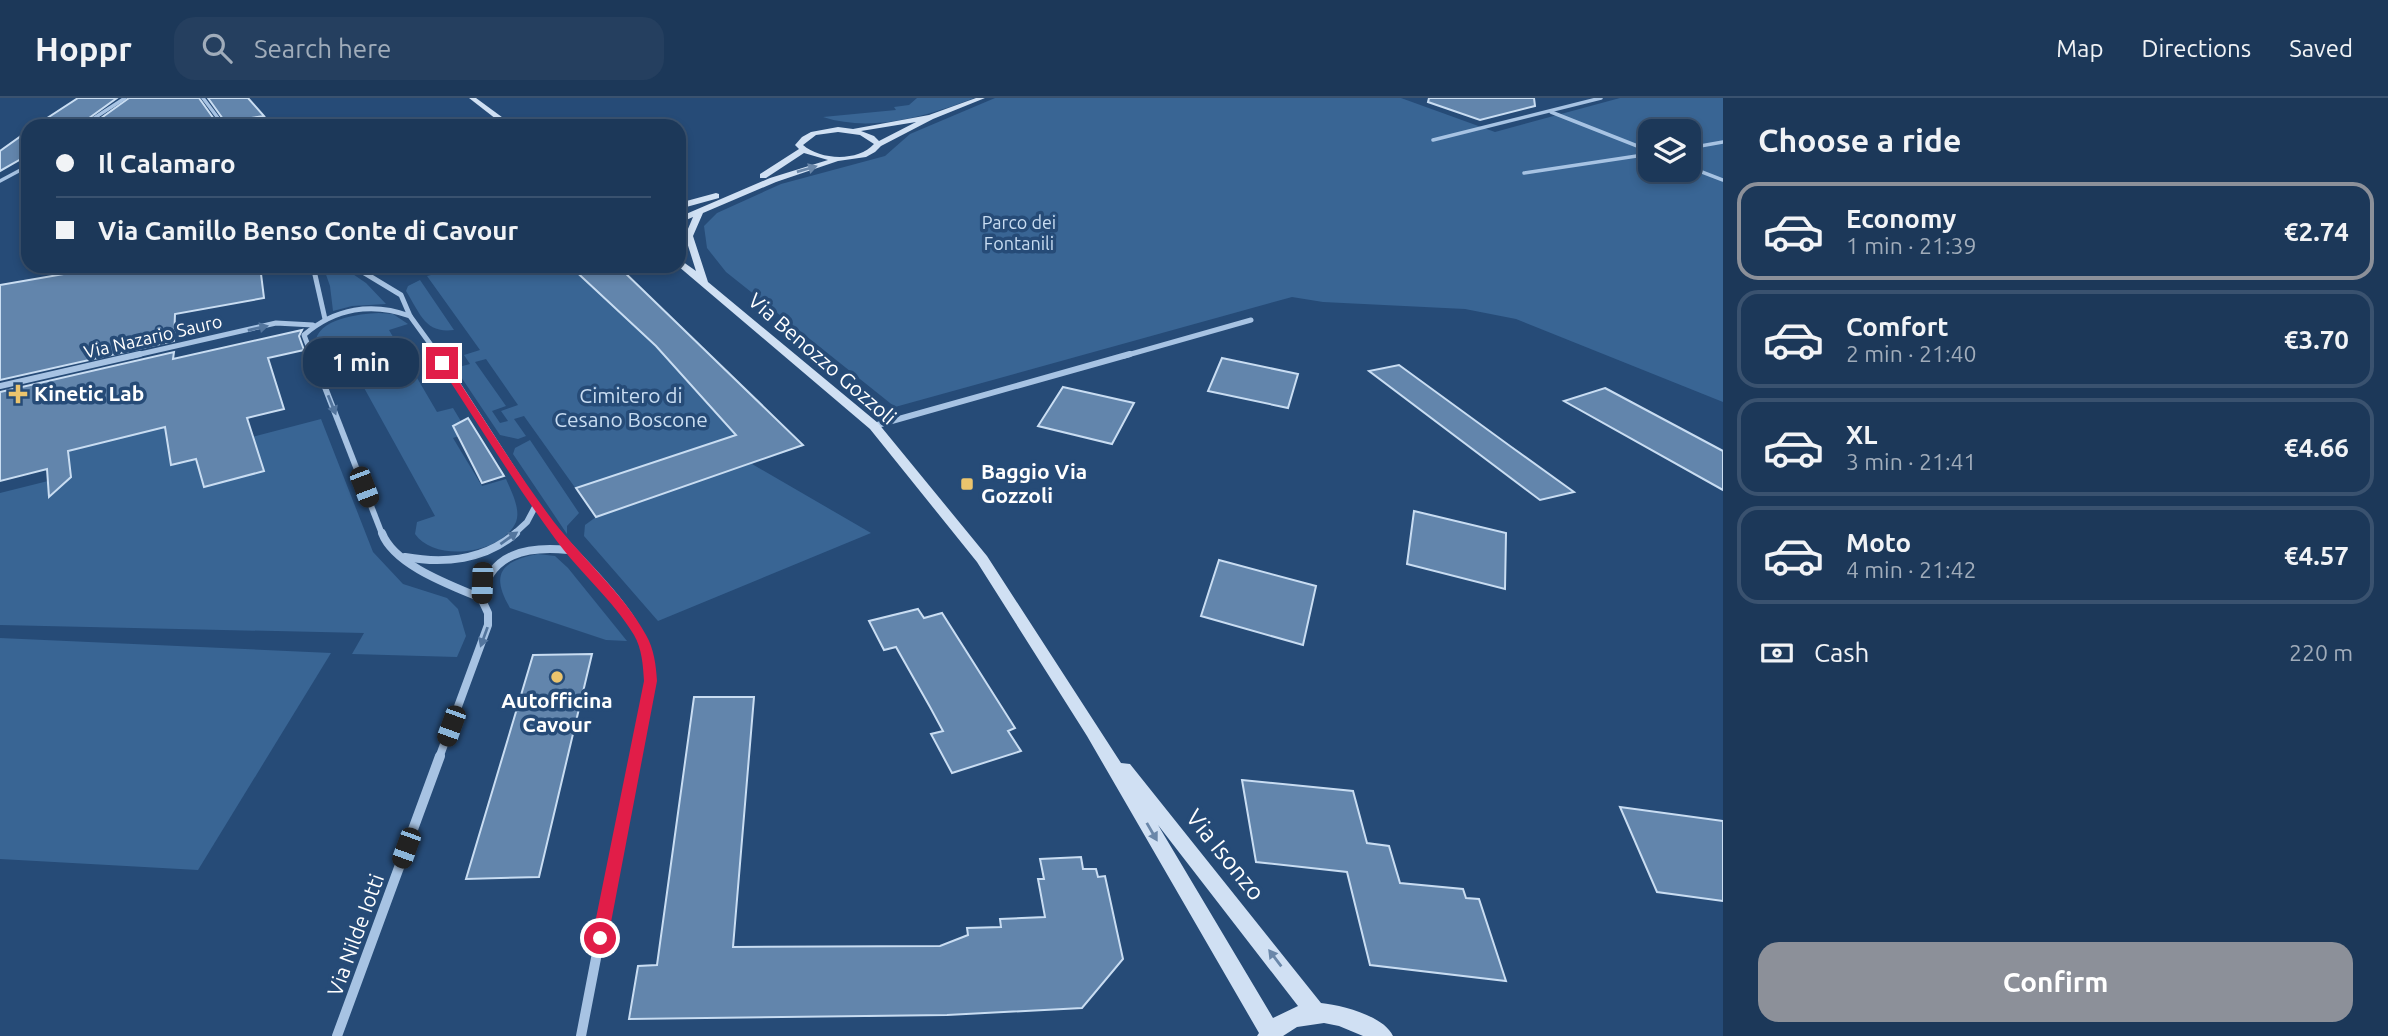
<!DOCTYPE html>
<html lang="en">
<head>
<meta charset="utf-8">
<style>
	:root { --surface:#1c3859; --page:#253f5f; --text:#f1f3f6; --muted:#a0acba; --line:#3a526f; --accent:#8c9099 }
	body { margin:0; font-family:Ubuntu,sans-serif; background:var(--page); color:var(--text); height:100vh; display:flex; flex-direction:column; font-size:26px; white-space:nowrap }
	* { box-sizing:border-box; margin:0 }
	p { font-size:23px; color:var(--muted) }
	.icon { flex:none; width:38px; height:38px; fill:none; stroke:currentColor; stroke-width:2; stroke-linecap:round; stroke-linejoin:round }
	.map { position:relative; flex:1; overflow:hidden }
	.drawer { display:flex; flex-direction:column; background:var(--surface); width:665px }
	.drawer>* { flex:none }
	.banner { position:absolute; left:21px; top:21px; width:665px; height:154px; border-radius:21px; box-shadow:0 4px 10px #0003,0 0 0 2px var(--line); display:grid; align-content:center; height:154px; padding:0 35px; background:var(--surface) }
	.controls { position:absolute; left:1638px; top:21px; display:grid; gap:14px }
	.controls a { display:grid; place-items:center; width:63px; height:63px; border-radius:14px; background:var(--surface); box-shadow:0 4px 10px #0003,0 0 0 2px var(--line); font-size:35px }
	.end { position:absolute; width:32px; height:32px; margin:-16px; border:9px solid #e11d48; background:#fff; box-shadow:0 0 0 4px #fff }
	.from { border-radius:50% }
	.bubble { position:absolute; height:49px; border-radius:21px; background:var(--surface); box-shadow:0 4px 10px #0003,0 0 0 2px var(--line); font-size:23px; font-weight:700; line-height:49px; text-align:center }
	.car { position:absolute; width:21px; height:42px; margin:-21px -10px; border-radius:9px; box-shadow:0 0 5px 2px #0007; background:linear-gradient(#222 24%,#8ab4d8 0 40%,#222 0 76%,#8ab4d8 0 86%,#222 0) }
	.banner b { display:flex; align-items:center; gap:24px; height:66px; font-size:26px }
	.banner b+b { border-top:2px solid var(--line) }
	.banner i { width:18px; height:18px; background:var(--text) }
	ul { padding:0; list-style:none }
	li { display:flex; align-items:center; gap:21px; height:98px; margin:0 14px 10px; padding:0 21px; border:4px solid var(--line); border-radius:21px }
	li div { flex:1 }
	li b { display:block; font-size:26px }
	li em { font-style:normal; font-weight:700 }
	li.selected { border-color:var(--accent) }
	li>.icon { width:63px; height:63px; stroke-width:1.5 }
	h2 { padding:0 35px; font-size:32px; line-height:84px }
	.pay { display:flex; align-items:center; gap:18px; height:77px; padding:0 35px; font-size:26px }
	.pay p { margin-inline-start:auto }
	.cta { display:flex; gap:14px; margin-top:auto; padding:14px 35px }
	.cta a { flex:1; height:80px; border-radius:21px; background:var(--accent); color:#fff; font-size:28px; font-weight:700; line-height:80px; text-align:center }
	header { display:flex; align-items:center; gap:42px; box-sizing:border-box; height:98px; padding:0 35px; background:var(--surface); border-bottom:2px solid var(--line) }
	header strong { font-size:33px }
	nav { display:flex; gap:38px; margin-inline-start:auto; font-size:24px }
	.search { width:490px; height:63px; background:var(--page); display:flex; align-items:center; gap:18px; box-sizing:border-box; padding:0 24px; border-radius:21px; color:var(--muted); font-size:26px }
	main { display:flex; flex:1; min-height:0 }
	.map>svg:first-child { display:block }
	.green { fill:#396594; fill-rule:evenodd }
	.building { fill:#6285ac; stroke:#c9ddf2; stroke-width:2 }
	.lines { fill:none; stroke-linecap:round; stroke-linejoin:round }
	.street-far4 { stroke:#a7c3e3; stroke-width:3.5 }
	.street-far3 { stroke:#a7c3e3; stroke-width:5 }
	.street-far2 { stroke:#a7c3e3; stroke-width:6 }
	.street-far1 { stroke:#a7c3e3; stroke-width:8 }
	.street { stroke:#a7c3e3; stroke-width:10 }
	.secondary { fill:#d0e0f3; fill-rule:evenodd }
	.oneway { fill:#6a87a9 }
	.oneway2 { fill:#53759d }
	.route { fill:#e11d48 }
	.poi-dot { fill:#ebc46d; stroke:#264b77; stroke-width:2.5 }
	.labels { text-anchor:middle; stroke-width:7; stroke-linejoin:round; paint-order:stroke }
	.far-park-label { font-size:18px; fill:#c9ddf2; stroke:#264b77 }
	.far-street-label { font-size:18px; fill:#fff; stroke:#264b77 }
	.street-label { font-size:21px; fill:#fff; stroke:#264b77 }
	.poi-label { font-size:21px; font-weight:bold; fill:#fff; stroke:#264b77; text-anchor:start }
	.park-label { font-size:21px; fill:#c9ddf2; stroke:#264b77 }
	.near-street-label { font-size:24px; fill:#fff; stroke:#264b77 }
</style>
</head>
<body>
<header>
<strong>Hoppr</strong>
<div class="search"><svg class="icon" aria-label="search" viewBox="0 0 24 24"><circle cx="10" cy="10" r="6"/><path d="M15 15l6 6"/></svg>Search here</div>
<nav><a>Map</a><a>Directions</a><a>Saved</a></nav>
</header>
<main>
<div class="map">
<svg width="1723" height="938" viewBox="0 0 1723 938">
	<rect width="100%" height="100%" fill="#264b77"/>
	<g class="green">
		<path d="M917,0H974C928,18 872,35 823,19L896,12L894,9L909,7Z"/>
		<path d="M995,0H1401L1495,34L1620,0H1723V304L1516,221L1465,211L1323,204L1292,199L895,309L726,174L707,150L704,128L717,115L781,86L885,58L910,36ZM1650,33H1689V72H1650Z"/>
		<polygon points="323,168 341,168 366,185 386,206 352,208 333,213 330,188"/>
		<path d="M467,168H618L803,348L752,366L871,435L658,523L584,438L585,427L596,419L524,318L514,321L526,338L518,341L500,337L455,270L470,266L464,257L480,252L427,178ZM486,261L518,307L501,313L508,323L500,325L492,313L506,308L475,264Z"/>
		<path d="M420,182L454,232C425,236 420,215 406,193L408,188Z"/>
		<path d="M379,215L393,216L408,226L389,232L437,314L453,310L468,335L453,340L482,388L506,381C511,393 521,411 516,424C502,456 435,465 415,436L417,424L435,418L337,241L315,246C317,220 359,216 379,215Z"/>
		<polygon points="206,319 217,348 321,321 373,454 403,486 447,500 458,511 466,538 457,559 352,556 364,535 0,527 0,395 48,383 48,358"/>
		<polygon points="530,342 579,415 567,428 567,436 513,356 515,350"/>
		<path d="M538,456L555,458L568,470L627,543L606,542L510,510C490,476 501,463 538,456Z"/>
		<polygon points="0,540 331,555 198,772 0,761"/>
	</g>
	<g class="building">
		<polygon points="78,0 117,0 78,28 35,28"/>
		<polygon points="129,0 199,0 219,28 90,28"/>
		<polygon points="208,0 248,0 264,18 245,21 251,28 228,28"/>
		<polygon points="1429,0 1534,0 1535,8 1480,22 1428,4"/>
		<polygon points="28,33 28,57 0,73 0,53"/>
		<polygon points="110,168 260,168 264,200 175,216 174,243 0,282 0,187"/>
		<polygon points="570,168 618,168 803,347 596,419 576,390 736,337 656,248"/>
		<polygon points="302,232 299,238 304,252 268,260 284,311 247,320 264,373 204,389 196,361 171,367 165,329 68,353 71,379 49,399 47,371 0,383 0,294 174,254 173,261"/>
		<polygon points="1222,260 1298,276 1288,310 1208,293"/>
		<polygon points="1399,267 1510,348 1574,394 1540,402 1369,273"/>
		<polygon points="1063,289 1134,305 1112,346 1038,328"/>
		<polygon points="1605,290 1723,353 1723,392 1564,303"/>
		<polygon points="468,320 504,378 482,385 453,328"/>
		<polygon points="1414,413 1506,435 1505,491 1407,466"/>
		<polygon points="1219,462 1316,488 1303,547 1201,518"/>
		<polygon points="918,511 924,520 942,515 1015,630 1008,633 1021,653 952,675 931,636 943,633 930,609 896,549 884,552 869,523"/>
		<polygon points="592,556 539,779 466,781 533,557"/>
		<polygon points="694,599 754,599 733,849 940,848 968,837 967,830 1001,829 1000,821 1045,819 1038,781 1044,781 1040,761 1081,759 1083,771 1096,771 1098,779 1105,778 1123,861 1082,910 947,917 629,921 638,868 657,867"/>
		<polygon points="1242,682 1353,693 1367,745 1389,748 1400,785 1463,791 1466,800 1479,801 1506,883 1370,867 1347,774 1256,764"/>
		<polygon points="1620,709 1723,723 1723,803 1657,794"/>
	</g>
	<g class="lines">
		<g class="street-far4">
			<polyline points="203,0 224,28"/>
			<polyline points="1551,14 1650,53"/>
			<polyline points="82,28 125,0"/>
			<polyline points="1433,42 1601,0"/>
			<polyline points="1689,50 1723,44"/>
			<polyline points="1689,69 1723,82"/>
			<polyline points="1524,75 1650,56"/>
			<polyline points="0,83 28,68"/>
		</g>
		<g class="street-far3">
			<polyline points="313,168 325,221"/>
			<polyline points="353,168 401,197 410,218 439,258"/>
			<polyline points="132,258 276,225 313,227"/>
			<path d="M312,258L304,237C335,210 372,204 410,218"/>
			<polyline points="1124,258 1251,222"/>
		</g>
		<g class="street-far2">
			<polyline points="312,256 382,436"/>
			<polyline points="438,256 526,392 558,436"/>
			<polyline points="0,288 140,256"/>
			<polyline points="874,328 1130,256"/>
			<polyline points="514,436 527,424 536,407"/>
		</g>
		<g class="street-far1">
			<path d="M382,435C394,467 450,487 481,500L488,515V527L439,660"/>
			<path d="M557,435C592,477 650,521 650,581C650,606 640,635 635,660"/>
			<path d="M405,459C444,466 485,462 516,435"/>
			<path d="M481,500C490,455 527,448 568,452"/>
		</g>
		<g class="street">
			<polyline points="337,938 440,658"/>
			<polyline points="581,938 635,658"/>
		</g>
		<g class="secondary">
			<polygon points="469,0 476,0 514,28 505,28"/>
			<path d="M976,0H985L933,21L881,48L875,54L866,59L838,63L776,84L703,115L693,138L708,184L878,325L987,458L1121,665L1130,666L1321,905C1342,907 1384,918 1393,938H1363L1339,928L1324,925L1297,929L1283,938H1257L1259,935L1087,638L977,464L870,331L678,168L679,161L696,173L685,138L693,119L679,125V119L770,80L828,62L804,55L766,80H760V76L799,51L795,47L802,39L811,34L838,29L853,31L929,17ZM916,24L879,43L874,38L861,33ZM838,34L860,37L874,46C858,64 820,62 803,47L816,37ZM1158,727L1298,908L1273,920Z"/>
			<polygon points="716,95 719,96 719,100 679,111 679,105"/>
		</g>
	</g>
	<defs><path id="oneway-solid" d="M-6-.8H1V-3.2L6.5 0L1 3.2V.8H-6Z" transform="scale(1.75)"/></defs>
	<g class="oneway">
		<use href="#oneway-solid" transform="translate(807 71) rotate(-16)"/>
		<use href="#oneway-solid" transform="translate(1152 734) rotate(60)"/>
		<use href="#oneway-solid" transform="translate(1275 860) rotate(-127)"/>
	</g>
	<g class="oneway2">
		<use href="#oneway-solid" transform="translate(258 230) rotate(-13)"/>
		<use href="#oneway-solid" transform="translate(332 307) rotate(68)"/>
		<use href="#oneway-solid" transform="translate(509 440) rotate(-35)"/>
		<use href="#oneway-solid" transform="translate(484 539) rotate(110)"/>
	</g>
	<path class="route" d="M442,262L447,265C480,315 512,367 548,416C578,457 622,493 646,537C654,551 656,567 657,583L608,840L606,845L600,847L594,845L592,840L644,583C643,567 642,551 634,537C613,502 580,475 556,442C514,385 477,324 438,265Z"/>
	<g class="poi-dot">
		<path d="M14.5 285.5h7v7h7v7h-7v7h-7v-7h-7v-7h7z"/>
		<rect x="960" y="379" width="14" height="14" rx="3.5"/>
		<circle cx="557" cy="579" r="7"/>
	</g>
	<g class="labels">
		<g class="far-park-label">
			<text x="1019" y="131">Parco dei<tspan x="1019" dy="21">Fontanili</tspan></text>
		</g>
		<g class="far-street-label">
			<text transform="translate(153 239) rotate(-13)" y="6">Via Nazario Sauro</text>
		</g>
		<g class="street-label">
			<text transform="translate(822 261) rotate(41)" y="7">Via Benozzo Gozzoli</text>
			<text transform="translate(356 837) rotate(-70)" y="7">Via Nilde Iotti</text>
		</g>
		<g class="poi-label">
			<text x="34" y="303">Kinetic Lab</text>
			<text x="981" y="381">Baggio Via<tspan x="981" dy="24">Gozzoli</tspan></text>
			<text x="557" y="610" text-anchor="middle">Autofficina<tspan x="557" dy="24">Cavour</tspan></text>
		</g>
		<g class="park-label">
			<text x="631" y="305">Cimitero di<tspan x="631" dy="24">Cesano Boscone</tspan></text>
		</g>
		<g class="near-street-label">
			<text transform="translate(1225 757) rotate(51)" y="8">Via Isonzo</text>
		</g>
	</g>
</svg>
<div class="controls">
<a><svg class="icon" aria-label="layers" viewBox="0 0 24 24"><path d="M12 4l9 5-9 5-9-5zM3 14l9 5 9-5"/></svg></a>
</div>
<i class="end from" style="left:600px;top:840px"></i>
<i class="end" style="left:442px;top:265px"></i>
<div class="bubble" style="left:303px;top:240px;width:116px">1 min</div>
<i class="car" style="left:364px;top:389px;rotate:159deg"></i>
<i class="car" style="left:482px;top:485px;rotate:182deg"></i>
<i class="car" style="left:451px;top:628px;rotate:200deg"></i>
<i class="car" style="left:406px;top:750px;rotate:200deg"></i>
<div class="banner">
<b><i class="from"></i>Il Calamaro</b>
<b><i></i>Via Camillo Benso Conte di Cavour</b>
</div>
</div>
<section class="drawer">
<h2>Choose a ride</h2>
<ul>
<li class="selected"><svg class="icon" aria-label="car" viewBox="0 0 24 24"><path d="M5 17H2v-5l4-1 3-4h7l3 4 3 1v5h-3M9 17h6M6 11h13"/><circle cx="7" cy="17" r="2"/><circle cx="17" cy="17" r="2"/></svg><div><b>Economy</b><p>1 min · 21:39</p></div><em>€2.74</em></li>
<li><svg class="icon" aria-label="car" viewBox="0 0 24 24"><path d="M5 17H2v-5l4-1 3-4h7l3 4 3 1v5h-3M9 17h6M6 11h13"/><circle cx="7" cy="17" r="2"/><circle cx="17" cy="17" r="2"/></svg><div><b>Comfort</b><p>2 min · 21:40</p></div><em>€3.70</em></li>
<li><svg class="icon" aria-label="car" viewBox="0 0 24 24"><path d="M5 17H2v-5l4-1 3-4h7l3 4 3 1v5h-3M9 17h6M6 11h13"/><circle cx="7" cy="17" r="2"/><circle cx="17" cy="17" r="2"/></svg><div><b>XL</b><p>3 min · 21:41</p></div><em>€4.66</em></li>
<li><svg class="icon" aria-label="car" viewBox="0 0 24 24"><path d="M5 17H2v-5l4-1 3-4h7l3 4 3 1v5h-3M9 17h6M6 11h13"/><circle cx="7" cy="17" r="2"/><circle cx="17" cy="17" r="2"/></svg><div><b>Moto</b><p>4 min · 21:42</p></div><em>€4.57</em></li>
</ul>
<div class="pay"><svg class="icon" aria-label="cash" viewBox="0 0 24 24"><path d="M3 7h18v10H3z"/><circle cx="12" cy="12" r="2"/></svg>Cash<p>220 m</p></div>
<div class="cta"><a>Confirm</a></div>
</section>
</main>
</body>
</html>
